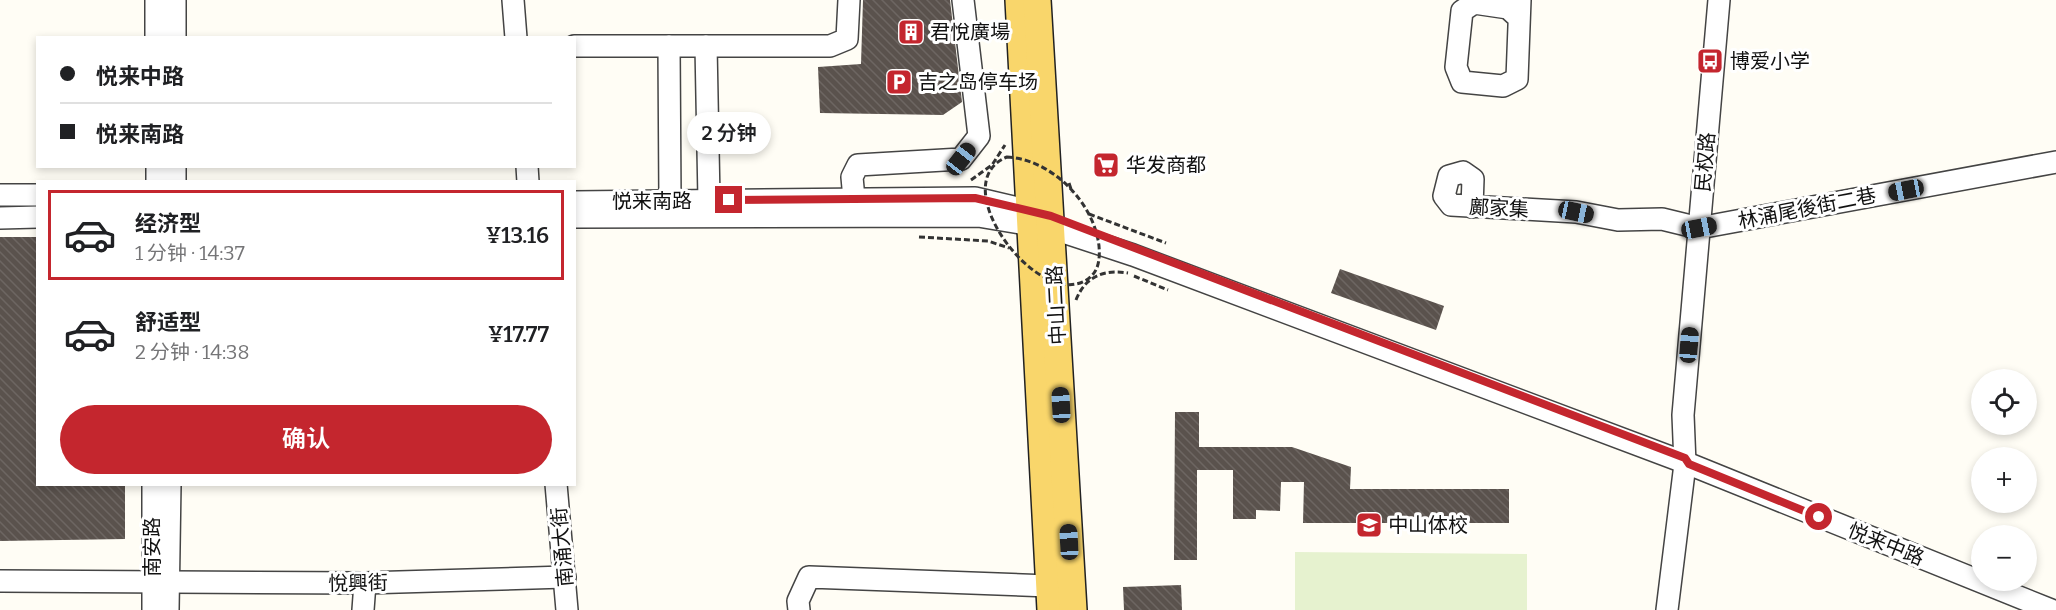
<!DOCTYPE html>
<html lang="zh">
<head>
<meta charset="utf-8">
<style>
	:root { --surface:#fff; --page:#f6f6f6; --text:#202124; --muted:#757577; --line:#e0e0e0; --accent:#c4262e }
	body { margin:0; font-family:Bitter,"Noto Sans SC",serif; background:var(--page); color:var(--text); height:100vh; display:flex; flex-direction:column; font-size:22px; white-space:nowrap }
	* { box-sizing:border-box; margin:0 }
	p { font-size:20px; color:var(--muted) }
	.icon { flex:none; width:33px; height:33px; fill:none; stroke:currentColor; stroke-width:2; stroke-linecap:round; stroke-linejoin:round }
	.map { position:relative; flex:1; overflow:hidden }
	.sheet { position:absolute; left:36px; top:180px; width:540px; height:306px; display:flex; flex-direction:column; background:var(--surface); border-radius:0px; box-shadow:0 3px 9px #0003 }
	.sheet>* { flex:none }
	.top-card { position:absolute; left:36px; top:36px; width:540px; height:132px; border-radius:0px; box-shadow:0 3px 9px #0003; display:grid; align-content:center; height:132px; padding:0 24px; background:var(--surface) }
	.buttons { position:absolute; left:1971px; top:369px; display:grid; gap:12px }
	.buttons a { display:grid; place-items:center; width:66px; height:66px; border-radius:50%; background:var(--surface); box-shadow:0 3px 9px #0003; font-size:30px }
	.end { position:absolute; width:27px; height:27px; margin:-14px; border:8px solid #c4262e; background:#fff; box-shadow:0 0 0 3px #fff }
	.from { border-radius:50% }
	.bubble { position:absolute; height:42px; border-radius:21px; background:var(--surface); box-shadow:0 3px 9px #0003; font-size:20px; font-weight:600; line-height:42px; text-align:center }
	.car { position:absolute; width:18px; height:36px; margin:-18px -9px; border-radius:8px; box-shadow:0 0 4px 2px #0007; background:linear-gradient(#222 24%,#8ab4d8 0 40%,#222 0 76%,#8ab4d8 0 86%,#222 0) }
	.top-card b { display:flex; align-items:center; gap:21px; height:57px; font-size:22px }
	.top-card b+b { border-top:2px solid var(--line) }
	.top-card i { width:15px; height:15px; background:var(--text) }
	ul { padding:10px 0 0; list-style:none }
	li { display:flex; align-items:center; gap:18px; height:90px; margin:0 12px 9px; padding:0 12px; border:3px solid transparent; border-radius:0px }
	li div { flex:1 }
	li b { display:block; font-size:22px }
	li em { font-style:normal; font-weight:600 }
	li.active { border-color:var(--accent) }
	li>.icon { width:54px; height:54px; stroke-width:1.5 }
	.action { display:flex; gap:12px; margin-top:auto; padding:12px 24px }
	.action a { flex:1; height:69px; border-radius:36px; background:var(--accent); color:#fff; font-size:24px; font-weight:600; line-height:69px; text-align:center }
	.map>svg:first-child { display:block }
	.pitch { fill:#e6f2cf }
	.building { fill:url(#building-back-hatch) }
	.lines { fill:none; stroke-linecap:round; stroke-linejoin:round }
	.minor-casing { stroke:#444; stroke-width:24 }
	.major-casing { stroke:#222; stroke-width:30 }
	.path { stroke:#333; stroke-width:3; stroke-dasharray:6 3; stroke-linecap:butt }
	.minor { stroke:#fff; stroke-width:21 }
	.major { stroke:#f9d66b; stroke-width:27 }
	.path-bridge { stroke:#333; stroke-width:3; stroke-dasharray:6 3; stroke-linecap:butt }
	.route { stroke:#c4262e; stroke-width:8 }
	.labels { text-anchor:middle; stroke-width:6; stroke-linejoin:round; paint-order:stroke }
	.poi-label { font-size:20px; fill:#111; stroke:#fff; text-anchor:start }
	.street-label { font-size:20px; fill:#111; stroke:#fff }
</style>
</head>
<body>
<div class="map">
<svg width="2056" height="610" viewBox="0 0 2056 610">
	<defs>
		<pattern id="building-back-hatch" width="6" height="6" patternUnits="userSpaceOnUse" patternTransform="scale(1.5)"><rect width="6" height="6" fill="#5a524d"/><path d="M-1 5l2 2M0 0l6 6M5-1l2 2" fill="none" stroke="#6d6662"/></pattern>
	</defs>
	<rect width="100%" height="100%" fill="#fffdf5"/>
	<polygon class="pitch" points="1295,552 1527,554 1527,610 1295,610"/>
	<g class="building">
		<polygon points="863,0 950,0 962,102 943,115 820,113 818,67 861,64"/>
		<polygon points="0,237 38,237 38,484 125,484 125,539 0,541"/>
		<polygon points="1340,269 1444,306 1436,330 1331,293"/>
		<polygon points="1175,412 1199,412 1199,447 1292,447 1351,467 1350,489 1509,489 1509,523 1303,523 1304,482 1281,482 1280,511 1256,510 1256,519 1233,519 1233,470 1197,470 1197,560 1174,560"/>
		<polygon points="1181,585 1182,610 1124,610 1123,587"/>
	</g>
	<g class="lines">
		<defs>
			<g id="minor">
				<polyline points="156,0 156,38"/>
				<polyline points="513,0 516,38"/>
				<polyline points="1519,18 1508,8 1474,3 1462,11 1456,67 1462,82 1503,86 1517,79 1520,0"/>
				<polyline points="175,38 175,0"/>
				<polyline points="574,46 830,46 847,39 849,0"/>
				<polyline points="669,46 670,201"/>
				<polyline points="706,46 709,200"/>
				<polyline points="157,166 157,182"/>
				<polyline points="527,166 528,182"/>
				<polyline points="175,182 175,166"/>
				<polyline points="0,195 38,195"/>
				<polyline points="854,199 852,177 858,165 961,159 979,136 963,0"/>
				<polyline points="574,202 975,198 1031,211"/>
				<polyline points="1472,207 1473,179 1463,172 1449,176 1444,196 1451,205 1576,212 1618,220 1662,219 1699,228 2056,162"/>
				<polyline points="574,217 978,216 1051,228 1133,255 1689,464 2051,610"/>
				<polyline points="0,218 38,217"/>
				<polyline points="556,484 567,610"/>
				<polyline points="0,581 365,583 565,577"/>
				<polyline points="153,610 153,484"/>
				<polyline points="168,610 170,484"/>
				<polyline points="363,610 365,583"/>
				<polyline points="799,610 798,601 809,577 1049,586"/>
				<polyline points="1667,610 1685,464 1683,415 1719,0"/>
			</g>
			<g id="major">
				<polyline points="1019,0 1051,610"/>
				<polyline points="1037,0 1073,610"/>
			</g>
		</defs>
		<use href="#minor" class="minor-casing"/>
		<use href="#major" class="major-casing"/>
		<g class="path">
			<polyline points="971,180 992,165 1005,145"/>
			<polyline points="1069,183 1072,192"/>
			<polyline points="1089,214 1166,243"/>
			<polyline points="919,237 988,241 1009,248"/>
			<polyline points="1134,276 1168,290"/>
			<path d="M1076,300C1085,277 1103,269 1128,273"/>
		</g>
		<use href="#minor" class="minor"/>
		<use href="#major" class="major"/>
		<path class="path-bridge" d="M1007,157C1051,159 1094,202 1099,246C1100,259 1099,271 1088,279C1039,313 942,183 1007,157Z"/>
	</g>
	<g class="lines">
		<polyline class="route" points="729,200 975,198 1051,216 1685,458 1689,464 1819,517"/>
	</g>
	<defs>
		<symbol id="building-square" viewBox="-11 -11 22 22"><rect x="-9" y="-9" width="18" height="18" rx="4" fill="#c4262e" stroke="#fff"/><path d="M-4-6H4V6H1V3H-1V6H-4ZM-2.5-4.3h1.7v1.8h-1.7ZM.8-4.3h1.7v1.8H.8ZM-2.5-1h1.7V.8h-1.7ZM.8-1h1.7V.8H.8Z" fill="#fff"/></symbol>
		<symbol id="bus-square" viewBox="-11 -11 22 22"><rect x="-9" y="-9" width="18" height="18" rx="4" fill="#c4262e" stroke="#fff"/><path d="M-5-6H5V4H4V6H2V4H-2V6H-4V4H-5ZM-3.5-4V0h7V-4ZM-3.5 1.2v1.5H-2V1.2ZM2 1.2v1.5H3.5V1.2Z" fill="#fff"/></symbol>
		<symbol id="parking-square" viewBox="-11 -11 22 22"><rect x="-9" y="-9" width="18" height="18" rx="4" fill="#c4262e" stroke="#fff"/><path d="M-3.5-5.5H1a3.5 3.5 0 0 1 0 7H-1V5.5H-3.5ZM-1-3.4V-.6H.8a1.4 1.4 0 0 0 0-2.8Z" fill="#fff"/></symbol>
		<symbol id="supermarket-square" viewBox="-11 -11 22 22"><rect x="-9" y="-9" width="18" height="18" rx="4" fill="#c4262e" stroke="#fff"/><path d="M-6-5.5h2.5l.6 2H6L4.5 2H-2.5L-4.4-4H-6ZM-1.5 3.2a1.3 1.3 0 1 0 .1 0ZM3 3.2a1.3 1.3 0 1 0 .1 0Z" fill="#fff"/></symbol>
		<symbol id="school-square" viewBox="-11 -11 22 22"><rect x="-9" y="-9" width="18" height="18" rx="4" fill="#c4262e" stroke="#fff"/><path d="M0-5L7-2L0 1L-7-2ZM-4 1L0 2.5L4 1V4Q0 6-4 4Z" fill="#fff"/></symbol>
	</defs>
	<g fill-rule="evenodd">
		<use href="#building-square" x="896" y="17" width="30" height="30"/>
		<use href="#bus-square" x="1695" y="46" width="30" height="30"/>
		<use href="#parking-square" x="884" y="67" width="30" height="30"/>
		<use href="#supermarket-square" x="1091" y="150" width="30" height="30"/>
		<use href="#school-square" x="1354" y="510" width="30" height="30"/>
	</g>
	<g class="labels">
		<g class="poi-label">
			<text x="930" y="39">君悅廣場</text>
			<text x="1730" y="68">博爱小学</text>
			<text x="918" y="89">吉之岛停车场</text>
			<text x="1126" y="172">华发商都</text>
			<text x="1388" y="532">中山体校</text>
		</g>
		<g class="street-label">
			<text transform="translate(1705 162) rotate(-85)" y="7">民权路</text>
			<text x="652" y="208">悦来南路</text>
			<text transform="translate(1499 208) rotate(3)" y="7">鄺家集</text>
			<text transform="translate(1807 208) rotate(-11)" y="7">林涌尾後街二巷</text>
			<text transform="translate(1056 305) rotate(-93)" y="7">中山二路</text>
			<text transform="translate(1886 544) rotate(22)" y="7">悦来中路</text>
			<text transform="translate(152 547) rotate(-90)" y="7">南安路</text>
			<text transform="translate(562 547) rotate(-95)" y="7">南涌大街</text>
			<text transform="translate(358 583) rotate(-1)" y="7">悅興街</text>
		</g>
	</g>
</svg>
<div class="buttons">
<a><svg class="icon" aria-label="locate" viewBox="0 0 24 24"><circle cx="12" cy="12" r="6"/><path d="M12 2v4M12 18v4M2 12h4M18 12h4"/></svg></a>
<a>+</a>
<a>−</a>
</div>
<i class="end from" style="left:1819px;top:517px"></i>
<i class="end" style="left:729px;top:200px"></i>
<div class="bubble" style="left:687px;top:112px;width:84px">2 分钟</div>
<i class="car" style="left:961px;top:159px;rotate:38deg"></i>
<i class="car" style="left:1906px;top:190px;rotate:259deg"></i>
<i class="car" style="left:1576px;top:212px;rotate:102deg"></i>
<i class="car" style="left:1699px;top:228px;rotate:79deg"></i>
<i class="car" style="left:1689px;top:345px;rotate:5deg"></i>
<i class="car" style="left:1061px;top:405px;rotate:357deg"></i>
<i class="car" style="left:1069px;top:542px;rotate:357deg"></i>
<div class="top-card">
<b><i class="from"></i>悦来中路</b>
<b><i></i>悦来南路</b>
</div>
<section class="sheet">
<ul>
<li class="active"><svg class="icon" aria-label="car" viewBox="0 0 24 24"><path d="M5 17H2v-5l4-1 3-4h7l3 4 3 1v5h-3M9 17h6M6 11h13"/><circle cx="7" cy="17" r="2"/><circle cx="17" cy="17" r="2"/></svg><div><b>经济型</b><p>1 分钟 · 14:37</p></div><em>¥13.16</em></li>
<li><svg class="icon" aria-label="car" viewBox="0 0 24 24"><path d="M5 17H2v-5l4-1 3-4h7l3 4 3 1v5h-3M9 17h6M6 11h13"/><circle cx="7" cy="17" r="2"/><circle cx="17" cy="17" r="2"/></svg><div><b>舒适型</b><p>2 分钟 · 14:38</p></div><em>¥17.77</em></li>
</ul>
<div class="action"><a>确认</a></div>
</section>
</div>
</body>
</html>
